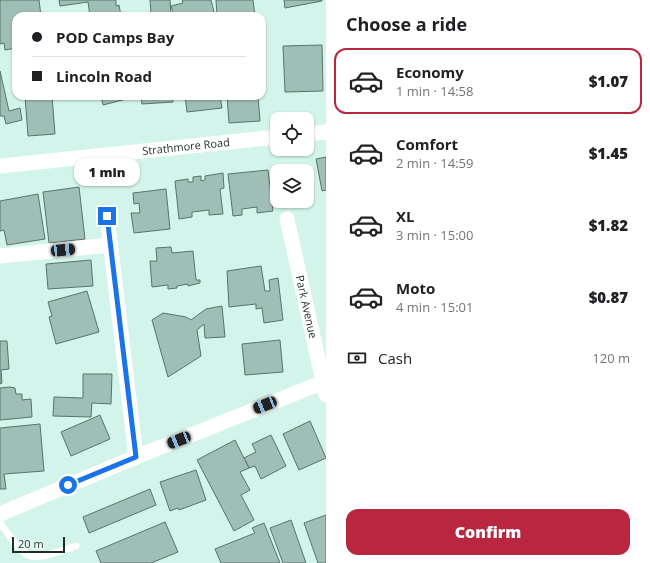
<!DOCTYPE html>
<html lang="en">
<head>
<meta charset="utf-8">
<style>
	:root { --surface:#fff; --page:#f2f2f2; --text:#202124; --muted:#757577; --line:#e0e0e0; --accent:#b8263f }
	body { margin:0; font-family:"Open Sans",sans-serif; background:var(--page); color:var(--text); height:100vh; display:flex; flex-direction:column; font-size:15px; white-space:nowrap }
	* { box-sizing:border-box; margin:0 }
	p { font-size:13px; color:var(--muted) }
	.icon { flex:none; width:22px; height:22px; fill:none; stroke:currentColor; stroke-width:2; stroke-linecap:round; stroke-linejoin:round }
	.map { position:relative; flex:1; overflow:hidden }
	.side { display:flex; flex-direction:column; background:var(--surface); width:324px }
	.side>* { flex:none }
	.hud { position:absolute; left:12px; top:12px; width:254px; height:88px; border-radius:12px; box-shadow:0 1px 3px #0004; display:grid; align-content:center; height:88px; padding:0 20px; background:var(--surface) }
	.fabs { position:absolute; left:270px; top:112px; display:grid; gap:8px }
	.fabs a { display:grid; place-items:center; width:44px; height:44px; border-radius:8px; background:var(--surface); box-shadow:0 1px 3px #0004; font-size:20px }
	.scale { position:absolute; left:12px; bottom:10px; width:53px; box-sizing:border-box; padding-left:4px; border:2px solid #1f2c28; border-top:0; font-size:11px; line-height:14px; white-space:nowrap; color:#1f2c28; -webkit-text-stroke:3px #eafef8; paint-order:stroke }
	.end { position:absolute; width:18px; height:18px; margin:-9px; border:5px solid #1a73e8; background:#fff; box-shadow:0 0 0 2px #fff }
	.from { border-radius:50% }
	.bubble { position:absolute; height:28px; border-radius:12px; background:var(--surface); box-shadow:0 1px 3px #0004; font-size:13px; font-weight:800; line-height:28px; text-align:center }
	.car { position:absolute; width:12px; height:24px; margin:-12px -6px; border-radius:5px; box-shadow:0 0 3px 1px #0007; background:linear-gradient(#222 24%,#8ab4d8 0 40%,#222 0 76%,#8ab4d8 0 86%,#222 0) }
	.hud b { display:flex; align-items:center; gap:14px; height:38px; font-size:15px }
	.hud b+b { border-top:1px solid var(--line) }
	.hud i { width:10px; height:10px; background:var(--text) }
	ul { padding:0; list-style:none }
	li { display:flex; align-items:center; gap:12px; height:66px; margin:0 8px 6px; padding:0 12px; border:2px solid transparent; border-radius:12px }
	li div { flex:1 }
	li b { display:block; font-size:15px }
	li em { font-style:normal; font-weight:800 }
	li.active { border-color:var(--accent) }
	li>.icon { width:36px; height:36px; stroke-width:1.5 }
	h2 { padding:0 20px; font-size:18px; line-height:48px }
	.pay { display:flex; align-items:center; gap:10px; height:44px; padding:0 20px; font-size:15px }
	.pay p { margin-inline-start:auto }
	.cta { display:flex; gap:8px; margin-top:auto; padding:8px 20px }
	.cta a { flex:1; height:46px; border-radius:12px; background:var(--accent); color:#fff; font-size:16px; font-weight:800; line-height:46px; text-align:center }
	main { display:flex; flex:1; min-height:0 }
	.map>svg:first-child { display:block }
	.building { fill:#9fbeb5; stroke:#57746b }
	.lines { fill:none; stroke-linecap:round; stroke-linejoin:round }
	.lane { stroke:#fff; stroke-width:7 }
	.street { stroke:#fff; stroke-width:15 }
	.route { stroke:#1a73e8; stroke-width:5 }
	.labels { text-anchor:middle; stroke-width:3; stroke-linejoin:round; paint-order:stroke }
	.street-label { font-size:11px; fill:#1f2c28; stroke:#eafef8 }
</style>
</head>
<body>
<main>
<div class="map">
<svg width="326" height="563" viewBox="0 0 326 563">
	<rect width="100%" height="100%" fill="#d3f4ea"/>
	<g class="building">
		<polygon points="0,0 39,0 41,16 16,16 16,48 5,50 4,43 0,44"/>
		<polygon points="59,0 116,0 116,6 119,5 121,16 90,16 88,2 60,6"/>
		<polygon points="150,0 170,0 171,16 137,16 137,14 151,13"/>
		<polygon points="182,0 211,0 215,16 174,16 171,6 183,3"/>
		<polygon points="216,0 253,0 255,16 244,16 244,14 217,16"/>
		<polygon points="284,0 322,0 322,1 285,8"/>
		<polygon points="322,45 323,91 285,92 283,46"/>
		<polygon points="0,71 9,111 20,108 22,120 6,124 4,116 0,116"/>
		<polygon points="25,96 52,96 55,134 28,136"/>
		<polygon points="101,96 138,96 103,105"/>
		<polygon points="141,96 173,96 173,102 142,104"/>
		<polygon points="185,96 220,96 222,108 187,112"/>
		<polygon points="227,96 258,96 260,121 229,123"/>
		<polygon points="326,157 326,190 322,191 316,159"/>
		<polygon points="268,170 273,211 257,213 257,207 242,209 242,215 233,216 228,174"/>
		<polygon points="223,173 224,188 220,189 223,214 209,215 209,210 192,212 192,217 179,219 175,181 188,179 188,182 193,182 193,177 201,176 201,181 205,180 205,176"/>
		<polygon points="79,187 85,239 49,243 43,192"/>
		<polygon points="166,189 170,229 134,233 131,213 140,213 139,203 134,204 133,193"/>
		<polygon points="38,194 45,239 7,245 4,230 0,231 0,201"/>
		<polygon points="171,247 172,253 193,251 196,280 200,280 200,283 188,286 188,284 177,286 177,288 168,289 168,285 152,287 150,261 157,261 156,248"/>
		<polygon points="91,260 93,286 48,289 46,264"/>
		<polygon points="261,266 265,291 270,291 269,280 278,278 283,320 264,323 262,308 256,309 256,304 229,307 227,271"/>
		<polygon points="87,291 99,332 56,344 49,317 52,316 48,302"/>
		<polygon points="222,306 225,337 205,338 204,324 197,330 201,356 168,377 152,320 163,313 186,317 191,320 206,309"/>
		<polygon points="280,340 283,372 245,375 242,344"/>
		<polygon points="0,341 7,341 9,369 1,370 2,383 0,384"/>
		<polygon points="83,374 112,374 111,404 92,403 91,417 53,416 54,397 83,398"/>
		<polygon points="10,387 15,388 16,394 22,394 22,400 31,399 32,417 0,420 0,388"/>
		<polygon points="100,415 110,439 71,456 61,432"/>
		<polygon points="310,421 326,458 299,470 283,434"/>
		<polygon points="40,424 44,471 4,474 6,489 0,489 0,428"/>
		<polygon points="271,435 286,466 261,479 255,466 249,468 244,458 256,452 252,444"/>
		<polygon points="235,440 249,468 240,472 250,490 241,495 254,520 234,531 197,460"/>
		<polygon points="196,470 206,500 179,510 178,508 170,511 160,482"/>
		<polygon points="150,489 156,505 89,533 83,517"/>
		<polygon points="326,515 326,563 318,563 304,523"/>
		<polygon points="291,520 306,563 283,563 270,528"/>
		<polygon points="165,522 178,552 151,563 101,563 96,551"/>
		<polygon points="264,523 280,563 221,563 215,549 255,533 252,528"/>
	</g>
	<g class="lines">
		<path class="lane" d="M0,523C30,563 25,563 76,546"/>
		<g class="street">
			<polyline points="307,134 326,132"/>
			<path id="s1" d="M0,166L277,137"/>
			<polyline points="107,216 136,457"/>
			<path id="s2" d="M287,219L326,395"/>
			<polyline points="0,256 111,245"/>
			<polyline points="0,514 136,457 326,381"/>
		</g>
	</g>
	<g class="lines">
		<polyline class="route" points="68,485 136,457 107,216"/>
	</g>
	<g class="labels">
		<g class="street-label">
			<text dy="4" stroke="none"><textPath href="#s1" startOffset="187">Strathmore Road</textPath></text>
			<text dy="4" stroke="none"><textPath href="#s2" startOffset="90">Park Avenue</textPath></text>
		</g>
	</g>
</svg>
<div class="fabs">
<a><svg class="icon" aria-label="locate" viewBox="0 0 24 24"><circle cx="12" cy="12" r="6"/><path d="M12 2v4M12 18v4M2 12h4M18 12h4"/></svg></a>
<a><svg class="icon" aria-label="layers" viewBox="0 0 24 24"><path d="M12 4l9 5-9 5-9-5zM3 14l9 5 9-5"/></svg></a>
</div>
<div class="scale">20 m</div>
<i class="end from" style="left:68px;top:485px"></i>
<i class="end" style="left:107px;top:216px"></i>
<div class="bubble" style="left:74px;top:158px;width:66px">1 min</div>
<i class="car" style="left:63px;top:250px;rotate:85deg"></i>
<i class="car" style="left:265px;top:405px;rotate:248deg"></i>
<i class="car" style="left:179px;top:440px;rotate:248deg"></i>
<div class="hud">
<b><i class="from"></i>POD Camps Bay</b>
<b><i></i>Lincoln Road</b>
</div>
</div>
<section class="side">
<h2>Choose a ride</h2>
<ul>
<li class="active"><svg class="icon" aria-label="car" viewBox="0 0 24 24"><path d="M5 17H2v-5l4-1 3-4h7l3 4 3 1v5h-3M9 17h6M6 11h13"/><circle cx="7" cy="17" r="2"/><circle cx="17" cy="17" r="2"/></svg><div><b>Economy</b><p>1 min · 14:58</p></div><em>$1.07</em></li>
<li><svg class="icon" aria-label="car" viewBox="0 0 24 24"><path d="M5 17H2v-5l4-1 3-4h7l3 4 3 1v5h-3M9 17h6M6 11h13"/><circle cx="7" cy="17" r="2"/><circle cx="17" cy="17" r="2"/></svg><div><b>Comfort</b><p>2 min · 14:59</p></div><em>$1.45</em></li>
<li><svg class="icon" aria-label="car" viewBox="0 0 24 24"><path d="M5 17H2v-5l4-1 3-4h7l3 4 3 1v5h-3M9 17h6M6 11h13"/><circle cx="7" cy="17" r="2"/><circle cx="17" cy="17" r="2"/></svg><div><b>XL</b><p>3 min · 15:00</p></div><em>$1.82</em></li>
<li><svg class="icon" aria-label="car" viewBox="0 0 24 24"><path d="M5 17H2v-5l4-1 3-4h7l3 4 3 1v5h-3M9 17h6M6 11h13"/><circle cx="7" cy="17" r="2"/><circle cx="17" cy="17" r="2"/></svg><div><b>Moto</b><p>4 min · 15:01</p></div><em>$0.87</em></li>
</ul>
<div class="pay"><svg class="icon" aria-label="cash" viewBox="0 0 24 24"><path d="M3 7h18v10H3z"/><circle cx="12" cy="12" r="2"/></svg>Cash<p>120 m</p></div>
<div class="cta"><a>Confirm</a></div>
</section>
</main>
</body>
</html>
